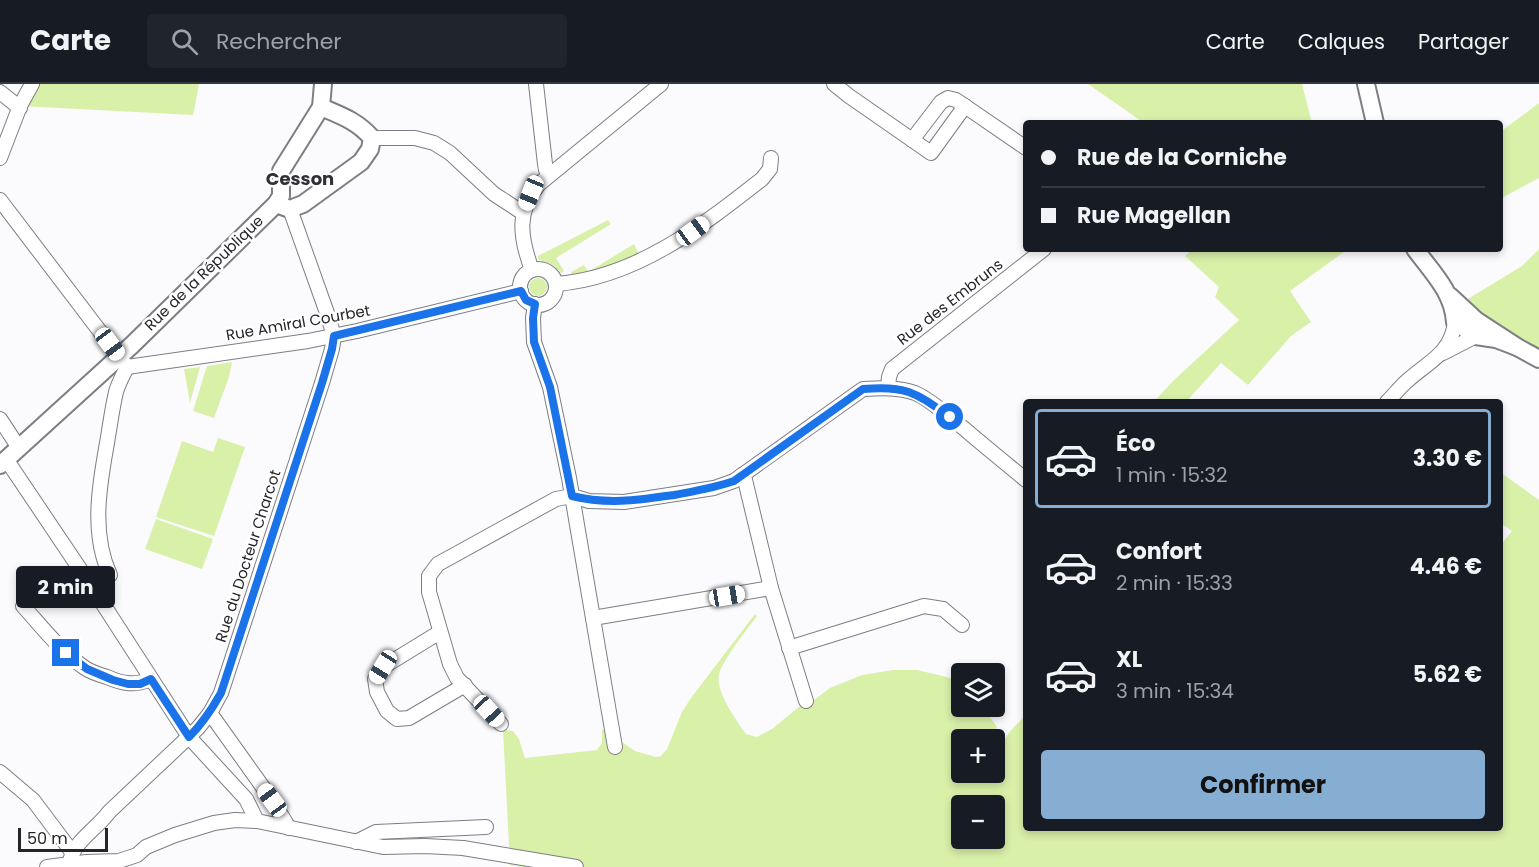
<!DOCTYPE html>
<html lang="fr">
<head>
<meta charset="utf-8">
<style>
	:root { --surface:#171b24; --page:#20242c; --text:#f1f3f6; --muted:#9ea1a6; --line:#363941; --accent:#86aed3 }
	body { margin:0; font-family:Poppins,sans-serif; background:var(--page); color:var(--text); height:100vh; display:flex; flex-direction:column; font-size:22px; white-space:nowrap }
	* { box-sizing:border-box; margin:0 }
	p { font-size:20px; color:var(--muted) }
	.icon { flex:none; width:33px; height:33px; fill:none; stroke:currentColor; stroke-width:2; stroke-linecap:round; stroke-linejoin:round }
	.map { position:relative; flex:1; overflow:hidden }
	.side { position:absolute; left:1023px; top:315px; width:480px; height:432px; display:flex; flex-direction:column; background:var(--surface); border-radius:6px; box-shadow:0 3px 9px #0003 }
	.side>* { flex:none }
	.banner { position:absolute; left:1023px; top:36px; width:480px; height:132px; border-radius:6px; box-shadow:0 3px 9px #0003; display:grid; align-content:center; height:132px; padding:0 18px; background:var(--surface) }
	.tools { position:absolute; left:951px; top:579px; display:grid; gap:12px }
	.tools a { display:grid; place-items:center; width:54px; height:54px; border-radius:6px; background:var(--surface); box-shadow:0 3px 9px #0003; font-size:30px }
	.scale { position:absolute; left:18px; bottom:15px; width:90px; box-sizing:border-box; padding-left:6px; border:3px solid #252528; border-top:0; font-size:16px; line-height:21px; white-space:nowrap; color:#252528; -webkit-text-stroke:4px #fff; paint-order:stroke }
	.end { position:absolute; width:27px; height:27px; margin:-14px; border:8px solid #1a73e8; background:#fff; box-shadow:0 0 0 3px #fff }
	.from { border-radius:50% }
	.bubble { position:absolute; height:42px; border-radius:6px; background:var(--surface); box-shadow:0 3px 9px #0003; font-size:20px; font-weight:700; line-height:42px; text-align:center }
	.car { position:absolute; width:18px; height:36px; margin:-18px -9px; border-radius:8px; box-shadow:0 0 4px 2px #0007; background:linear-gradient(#fff 24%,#345 0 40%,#fff 0 76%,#345 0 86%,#fff 0) }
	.banner b { display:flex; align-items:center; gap:21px; height:57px; font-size:22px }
	.banner b+b { border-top:2px solid var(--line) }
	.banner i { width:15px; height:15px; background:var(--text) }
	ul { padding:10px 0 0; list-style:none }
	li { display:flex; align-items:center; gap:18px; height:99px; margin:0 12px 9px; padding:0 6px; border:3px solid transparent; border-radius:6px }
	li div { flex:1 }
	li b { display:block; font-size:22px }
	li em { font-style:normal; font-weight:700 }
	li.active { border-color:var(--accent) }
	li>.icon { width:54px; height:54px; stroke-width:1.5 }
	.action { display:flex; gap:12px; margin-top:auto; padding:12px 18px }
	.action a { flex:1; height:69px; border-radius:6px; background:var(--accent); color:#111; font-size:24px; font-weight:700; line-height:69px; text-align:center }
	header { display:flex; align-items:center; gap:36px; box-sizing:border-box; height:84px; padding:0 30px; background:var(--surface); border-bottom:2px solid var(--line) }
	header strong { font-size:28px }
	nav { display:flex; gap:33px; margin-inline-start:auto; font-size:21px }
	.search { width:420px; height:54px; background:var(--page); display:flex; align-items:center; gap:15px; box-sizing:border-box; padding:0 21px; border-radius:6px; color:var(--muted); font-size:22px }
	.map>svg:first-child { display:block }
	.green { fill:#d9f0a9; fill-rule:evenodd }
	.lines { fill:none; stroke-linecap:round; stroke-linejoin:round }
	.minor-casing { stroke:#7d7e85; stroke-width:16 }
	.tertiary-casing { stroke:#7d7e85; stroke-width:20 }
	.minor { stroke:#fff; stroke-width:14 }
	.tertiary { stroke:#fff; stroke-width:16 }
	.route { stroke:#1a73e8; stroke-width:8 }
	.labels { text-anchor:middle; stroke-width:5; stroke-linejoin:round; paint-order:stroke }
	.street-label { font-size:15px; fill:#252528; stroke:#fff }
	.quarter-label { font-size:18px; font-weight:bold; fill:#303037; stroke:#fff }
</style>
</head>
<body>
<header>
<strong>Carte</strong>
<div class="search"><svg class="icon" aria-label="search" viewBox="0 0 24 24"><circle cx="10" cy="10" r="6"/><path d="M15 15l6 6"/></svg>Rechercher</div>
<nav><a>Carte</a><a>Calques</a><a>Partager</a></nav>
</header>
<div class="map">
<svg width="1539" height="783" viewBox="0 0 1539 783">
	<rect width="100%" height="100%" fill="#fbfbfe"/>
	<g class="green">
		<polygon points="32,0 199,0 193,31 20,22"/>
		<polygon points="1088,0 1302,0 1312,39 1144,39"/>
		<polygon points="1539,19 1539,94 1500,115 1500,48"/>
		<polygon points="608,136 611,140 556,174 564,187 561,189 553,181 538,175 538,172"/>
		<polygon points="634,160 639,170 638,172 612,183 573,194 571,188 584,181 588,188"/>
		<polygon points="1193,165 1348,165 1290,207 1311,238 1291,252 1248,301 1221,279 1186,318 1154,318 1172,298 1239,236 1215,213 1219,203 1185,172"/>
		<polygon points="1539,165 1539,266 1487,236 1466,216 1522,182"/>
		<circle cx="538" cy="203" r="9"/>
		<polygon points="232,278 229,293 214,334 193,327 207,282"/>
		<polygon points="200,283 190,319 184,285"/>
		<polygon points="218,354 245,363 214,452 156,433 182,357 213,368"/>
		<path d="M1500,388L1539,416V783H522L510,781L503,646L513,647L519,655L525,674L597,666L602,659V646L617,643L622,658L635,667L656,673L661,672L667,665L682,628L691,614L755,530L757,532C747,546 722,576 719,591C715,606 737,638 746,650L757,653L772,645L800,622L814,616L830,604L862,591L893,586H917L947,593L961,599L962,622L983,623L997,643L987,655L962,656V688H994L995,670L1011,646L1026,631V744H1500V462L1512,447L1500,439ZM962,722H994V754H962Z"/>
		<polygon points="156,435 213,455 202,485 145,465"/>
	</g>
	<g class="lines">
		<defs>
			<g id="minor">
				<polyline points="536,0 545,80 546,86 549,91"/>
				<polyline points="834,0 849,12 931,69 965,22"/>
				<polyline points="0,8 20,24"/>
				<polyline points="372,54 415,54 434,59 450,69 494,110 523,129"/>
				<polyline points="912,56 941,18 948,14 956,16 1026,64"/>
				<polyline points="0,74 20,22 32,0"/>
				<polyline points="0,116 127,283 308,257 357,247 521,207"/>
				<circle cx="538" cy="203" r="18"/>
				<path d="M532,186C520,154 516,127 539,100L661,0"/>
				<path d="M556,200C636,194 702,142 762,95L770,85L771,74"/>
				<polyline points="535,220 533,234 534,258 550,303 569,394 615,663"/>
				<polyline points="1443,269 1476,252"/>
				<polyline points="888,304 889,293 892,285 1044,165"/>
				<path d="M1387,318C1394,311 1400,303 1407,297C1429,277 1451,270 1455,238L1462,237"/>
				<polyline points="0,335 19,364"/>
				<polyline points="6,375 92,503 189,653 246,715 257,737"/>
				<polyline points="742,391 745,396 771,504 806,617"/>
				<path d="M92,503L110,491C91,449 99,403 107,359C110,342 112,325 116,308C118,300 123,291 127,283"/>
				<path d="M23,522C42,543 61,568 85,584C91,588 100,591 107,593C123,600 135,602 151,595"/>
				<polyline points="593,534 771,504"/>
				<polyline points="440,548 383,583 375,595 377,608 387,627 397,635 409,634 465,601"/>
				<polyline points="789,564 924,522 943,525 962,541"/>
				<polyline points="210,629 272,716 289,744"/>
				<path d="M501,640L457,594L450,580L429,508V492L438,480L556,415L572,412L589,417L624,418L714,404L734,397L863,305C881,304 898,303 915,309C931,316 947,331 961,342C982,360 1004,378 1026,396"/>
				<polyline points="0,688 33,716 72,768"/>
				<polyline points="356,758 376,748 486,743"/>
				<path d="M70,780C70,760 98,744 109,728L198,644L210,629L221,609L322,299L332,265L334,252L327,229L290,125"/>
				<polyline points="47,783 86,778 119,777 137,771 146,763 175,751 214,739 235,736 257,737 383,763 425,762 463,764 576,783"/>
			</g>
			<g id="tertiary">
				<polyline points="1366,0 1375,39"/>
				<path d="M276,120L290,125L303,120L361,78L370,65L372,54C357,37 342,32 321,23"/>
				<path d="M1415,165C1432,188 1453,208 1455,238L1476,252L1496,255L1517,263"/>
				<polyline points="1450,212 1477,237 1517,263 1539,275"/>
				<polyline points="0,381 132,261 276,120 281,112 281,87 321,23 323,0"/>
			</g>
		</defs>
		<use href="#minor" class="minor-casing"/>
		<use href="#tertiary" class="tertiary-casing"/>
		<use href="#minor" class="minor"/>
		<use href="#tertiary" class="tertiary"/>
	</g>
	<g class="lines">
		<path class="route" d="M66,569L87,585L113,596L128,600H140L151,595L189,653C202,640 212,625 221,609L322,299L332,265L334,252L521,207L526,216L535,220L533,234L534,258L550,303L572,412C608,421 639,416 674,411C695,407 714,404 734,397L863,305C907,301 916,309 950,333"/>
	</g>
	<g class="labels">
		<g class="street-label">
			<text transform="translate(204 189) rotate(-44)" y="5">Rue de la République</text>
			<text transform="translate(950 218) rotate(-38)" y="5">Rue des Embruns</text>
			<text transform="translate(298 239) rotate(-10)" y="5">Rue Amiral Courbet</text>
			<text transform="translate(248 472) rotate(-72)" y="5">Rue du Docteur Charcot</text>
		</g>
		<g class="quarter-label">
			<text x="300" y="101">Cesson</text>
		</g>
	</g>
</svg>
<div class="tools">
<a><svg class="icon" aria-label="layers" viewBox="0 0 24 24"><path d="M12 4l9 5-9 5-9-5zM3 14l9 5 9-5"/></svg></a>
<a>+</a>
<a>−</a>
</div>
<div class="scale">50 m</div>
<i class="end from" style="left:950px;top:333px"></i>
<i class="end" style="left:66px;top:569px"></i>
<div class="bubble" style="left:16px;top:482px;width:99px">2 min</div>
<i class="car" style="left:531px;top:109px;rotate:202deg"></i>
<i class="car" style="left:693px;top:147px;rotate:54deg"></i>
<i class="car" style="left:110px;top:260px;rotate:143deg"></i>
<i class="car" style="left:727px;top:512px;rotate:80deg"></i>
<i class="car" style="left:383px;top:583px;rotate:212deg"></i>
<i class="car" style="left:489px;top:627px;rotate:137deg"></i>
<i class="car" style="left:272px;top:716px;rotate:324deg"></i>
<div class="banner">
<b><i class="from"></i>Rue de la Corniche</b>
<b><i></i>Rue Magellan</b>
</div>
<section class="side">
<ul>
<li class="active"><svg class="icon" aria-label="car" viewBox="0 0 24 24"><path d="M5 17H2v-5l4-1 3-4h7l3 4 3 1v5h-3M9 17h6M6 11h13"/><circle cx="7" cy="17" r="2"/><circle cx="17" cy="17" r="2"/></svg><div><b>Éco</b><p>1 min · 15:32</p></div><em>3.30 €</em></li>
<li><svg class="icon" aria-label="car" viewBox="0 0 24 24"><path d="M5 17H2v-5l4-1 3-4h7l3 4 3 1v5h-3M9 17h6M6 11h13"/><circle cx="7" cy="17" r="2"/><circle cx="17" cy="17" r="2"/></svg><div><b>Confort</b><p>2 min · 15:33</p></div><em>4.46 €</em></li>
<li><svg class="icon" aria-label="car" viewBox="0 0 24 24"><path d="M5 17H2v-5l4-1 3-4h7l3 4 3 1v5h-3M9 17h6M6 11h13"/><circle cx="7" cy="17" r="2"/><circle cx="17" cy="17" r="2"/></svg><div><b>XL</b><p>3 min · 15:34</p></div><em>5.62 €</em></li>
</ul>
<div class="action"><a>Confirmer</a></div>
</section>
</div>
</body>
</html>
